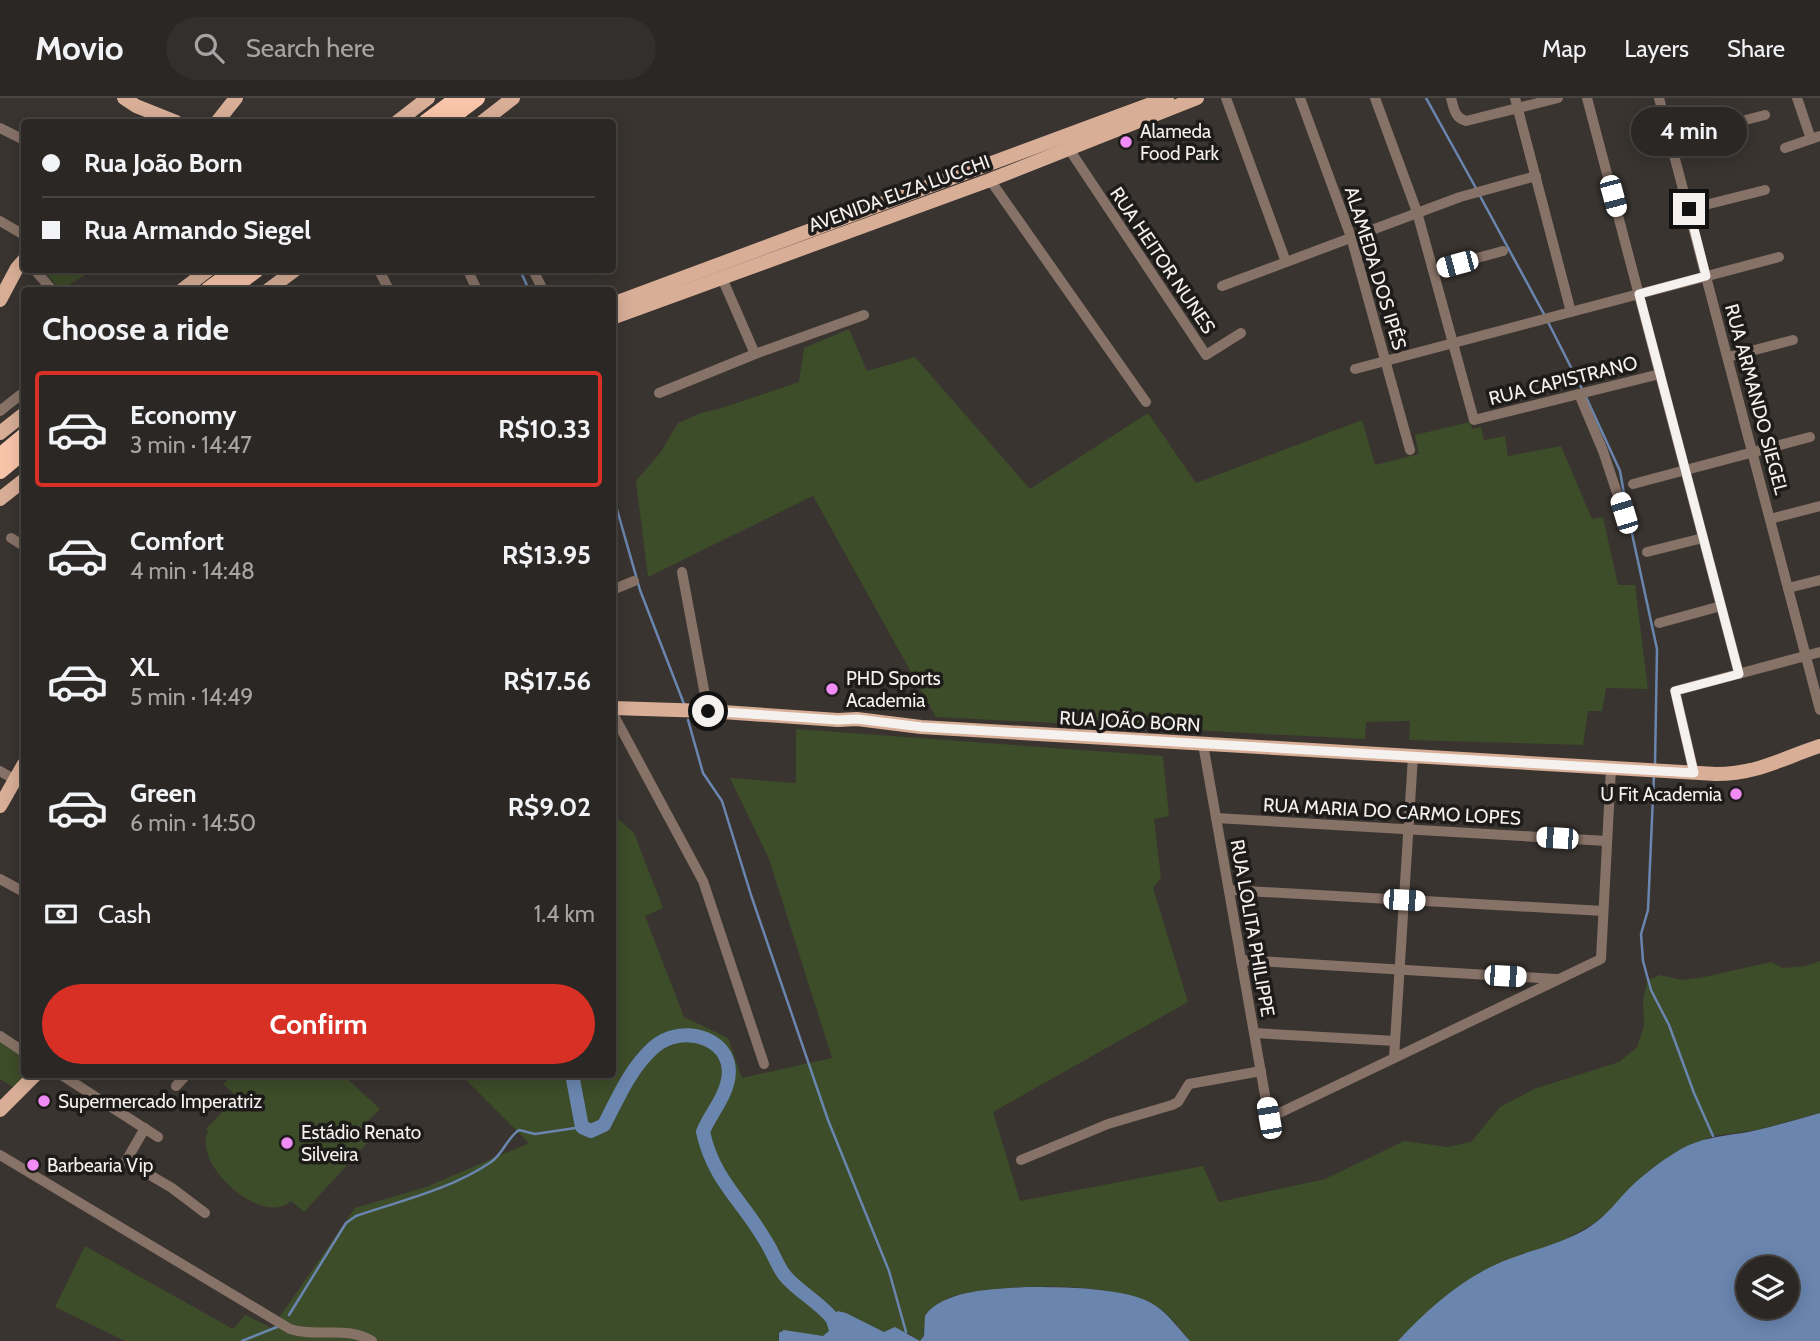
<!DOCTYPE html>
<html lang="en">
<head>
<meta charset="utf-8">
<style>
	:root { --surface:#2b2724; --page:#332f2c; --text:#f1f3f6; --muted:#a6a5a6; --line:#474441; --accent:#d93025 }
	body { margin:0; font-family:Cabin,sans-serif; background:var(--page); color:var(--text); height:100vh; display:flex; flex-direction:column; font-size:26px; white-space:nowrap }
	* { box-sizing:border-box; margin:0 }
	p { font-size:23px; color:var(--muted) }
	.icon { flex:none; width:38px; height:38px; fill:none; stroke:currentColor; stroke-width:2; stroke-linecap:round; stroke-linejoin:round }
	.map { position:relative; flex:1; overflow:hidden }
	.panel { position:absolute; left:21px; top:189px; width:595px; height:791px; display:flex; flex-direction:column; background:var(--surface); border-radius:7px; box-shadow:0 4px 18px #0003,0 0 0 2px var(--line) }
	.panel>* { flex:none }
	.guide { position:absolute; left:21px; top:21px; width:595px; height:154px; border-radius:7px; box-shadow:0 4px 18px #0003,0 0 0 2px var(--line); display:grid; align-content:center; height:154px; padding:0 21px; background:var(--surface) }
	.tools { position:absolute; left:1736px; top:1158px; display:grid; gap:14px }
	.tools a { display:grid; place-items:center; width:63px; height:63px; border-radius:50%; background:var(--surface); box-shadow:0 4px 18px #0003,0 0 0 2px var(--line); font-size:35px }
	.end { position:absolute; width:32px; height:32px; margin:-16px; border:9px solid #f4f1ef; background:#111; box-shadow:0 0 0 4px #111 }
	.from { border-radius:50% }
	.bubble { position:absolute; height:49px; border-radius:24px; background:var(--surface); box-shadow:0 4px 18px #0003,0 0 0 2px var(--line); font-size:23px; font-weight:700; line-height:49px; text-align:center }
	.car { position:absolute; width:21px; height:42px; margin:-21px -10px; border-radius:9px; box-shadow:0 0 5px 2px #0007; background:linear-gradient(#fff 24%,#345 0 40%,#fff 0 76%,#345 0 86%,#fff 0) }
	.guide b { display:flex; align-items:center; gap:24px; height:66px; font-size:26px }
	.guide b+b { border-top:2px solid var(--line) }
	.guide i { width:18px; height:18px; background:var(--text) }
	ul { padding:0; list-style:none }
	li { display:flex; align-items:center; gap:21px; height:116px; margin:0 14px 10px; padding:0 7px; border:4px solid transparent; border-radius:7px }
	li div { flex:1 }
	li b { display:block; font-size:26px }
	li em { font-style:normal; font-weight:700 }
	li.selected { border-color:var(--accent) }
	li>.icon { width:63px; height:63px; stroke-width:1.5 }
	h2 { padding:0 21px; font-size:32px; line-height:84px }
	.pay { display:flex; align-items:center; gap:18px; height:77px; padding:0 21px; font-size:26px }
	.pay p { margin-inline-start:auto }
	.button { display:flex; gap:14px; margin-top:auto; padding:14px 21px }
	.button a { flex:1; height:80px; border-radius:42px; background:var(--accent); color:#fff; font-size:28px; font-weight:700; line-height:80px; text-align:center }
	header { display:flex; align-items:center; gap:42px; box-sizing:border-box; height:98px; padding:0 35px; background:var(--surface); border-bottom:2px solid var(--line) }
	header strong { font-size:33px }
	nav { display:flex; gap:38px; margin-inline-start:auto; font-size:24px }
	.search { width:490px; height:63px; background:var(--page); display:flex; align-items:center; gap:18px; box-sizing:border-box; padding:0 24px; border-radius:38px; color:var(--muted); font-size:26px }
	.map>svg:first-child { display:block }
	.green { fill:#3d4c29 }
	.water { fill:#6a86af; fill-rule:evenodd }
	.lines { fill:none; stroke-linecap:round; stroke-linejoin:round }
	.stream { stroke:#6a86af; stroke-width:2.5 }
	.river { stroke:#6a86af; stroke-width:14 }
	.minor { stroke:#877267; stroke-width:10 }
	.major { stroke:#d8ae97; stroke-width:14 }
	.highway { stroke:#f9c5aa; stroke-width:16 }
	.route { stroke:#f4f1ef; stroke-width:9 }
	.poi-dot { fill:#f18bf5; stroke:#1e1c1a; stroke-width:2.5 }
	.labels { text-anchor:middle; stroke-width:7; stroke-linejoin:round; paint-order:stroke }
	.poi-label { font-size:19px; fill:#f4f1ef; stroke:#1e1c1a; text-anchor:start }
	.street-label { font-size:19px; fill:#f4f1ef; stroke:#1e1c1a }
</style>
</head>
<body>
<header>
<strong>Movio</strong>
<div class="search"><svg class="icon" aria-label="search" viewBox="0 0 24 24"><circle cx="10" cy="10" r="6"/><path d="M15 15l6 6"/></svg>Search here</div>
<nav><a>Map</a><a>Layers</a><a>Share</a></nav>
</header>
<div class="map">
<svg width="1820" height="1243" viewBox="0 0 1820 1243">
	<rect width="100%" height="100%" fill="#393430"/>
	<g class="green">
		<polygon points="43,172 94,172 60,192"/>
		<polygon points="849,231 867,273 915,259 1030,391 1148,315 1196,385 1362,322 1375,367 1419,356 1415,337 1470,324 1472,331 1481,329 1484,342 1505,338 1508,358 1561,348 1592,421 1603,419 1618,487 1635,487 1648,591 1606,590 1602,613 1588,613 1583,647 1409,642 1410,623 1366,624 1365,641 936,619 813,398 648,479 636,383 660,355 678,325 701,315 722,310 799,284 804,250"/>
		<path d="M796,631L1163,658L1169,718L1154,721L1161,780L1153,790L1188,904L993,1014L1020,1103L1203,1068L1219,1104L1325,1081L1404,1043L1448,1049L1471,1044L1500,1009L1534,991L1619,964L1637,949L1644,928L1643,904L1647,883L1660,877L1682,882L1704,879L1771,864L1783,870L1805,868L1820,863V1015L1757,1032L1713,1038L1679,1052L1648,1074L1623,1098L1615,1108L1593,1126L1553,1148L1523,1156L1450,1195L1398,1243H1190C1180,1232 1169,1215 1156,1208C1106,1182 1000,1185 947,1200L924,1235L923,1241L920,1243L906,1234H884L846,1215L839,1213L828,1235L823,1238L778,1236L779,1243H125L55,1209L85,1148L233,1231L245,1217L272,1230L355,1110L426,1089L529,1045L461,977L612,976L613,716L634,735L663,810L645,818L684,919L728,940L742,980L832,960L769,761L730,680L796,685Z"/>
		<polygon points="0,941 24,957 24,976 31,977 13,989 0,981"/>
		<path d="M232,976L253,977L258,982L262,977H343L380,1011L365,1026L369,1031L364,1036L370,1042L304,1114L291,1103C262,1130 192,1066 208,1034L206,1031L233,1003L236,1006L240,1001L223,986Z"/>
	</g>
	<g class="water">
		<path d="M1820,1015V1243H1398C1428,1210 1466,1177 1509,1161C1532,1152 1556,1147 1579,1135C1597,1126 1609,1113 1623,1097C1638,1080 1661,1063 1681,1051C1705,1038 1728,1038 1753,1033C1776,1028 1798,1021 1820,1015ZM1748,1171H1787V1209H1748Z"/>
		<path d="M1028,1189C1060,1189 1131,1189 1156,1208C1169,1217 1179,1231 1190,1243H779V1235L784,1232L823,1238L829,1233L826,1223L838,1213L846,1215L884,1234L895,1229L920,1243L924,1238L925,1218C943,1191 998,1191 1028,1189Z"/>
	</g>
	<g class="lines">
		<g class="stream">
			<polyline points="1426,0 1477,92"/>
			<polyline points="1480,98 1545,218"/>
			<polyline points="520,172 529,192"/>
			<polyline points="1548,224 1583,293"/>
			<polyline points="1586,299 1620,373 1626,407"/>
			<polyline points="612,394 640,492 684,606"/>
			<polyline points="1631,431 1657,551 1655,666"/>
			<polyline points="688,622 703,675 722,703 751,797 828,1022 889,1173 906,1234"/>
			<polyline points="1654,676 1648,812 1641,836 1643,863 1651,892 1669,927 1694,995 1713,1038"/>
			<path d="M289,1217L346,1125L356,1118C400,1103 452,1091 491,1064C503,1056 507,1040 519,1032L535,1036L582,1029"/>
			<polyline points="242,1243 277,1229"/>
		</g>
		<path class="river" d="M572,976L582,1029L591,1033L604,1027C618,1000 630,971 653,950C682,923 740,941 727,986C723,1003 709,1018 703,1034C714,1083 742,1102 765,1142C772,1152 776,1165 783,1175C793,1190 818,1203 831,1219"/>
		<g class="minor">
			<polyline points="1226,0 1286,164"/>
			<polyline points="1300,0 1351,139 1410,352"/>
			<polyline points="1375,0 1417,114 1474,322 1660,276"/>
			<path d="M1451,0C1454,11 1455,20 1466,23L1558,0"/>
			<polyline points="1515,0 1571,214"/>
			<polyline points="1587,0 1739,576"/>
			<polyline points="1659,0 1820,612"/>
			<polyline points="1797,0 1811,41"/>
			<polyline points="0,30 24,42"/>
			<polyline points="1670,41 1765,17"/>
			<polyline points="1785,50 1820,38"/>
			<polyline points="1069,51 1206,257 1241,235"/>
			<polyline points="990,82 1146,304"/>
			<polyline points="1689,111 1765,92"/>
			<polyline points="0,123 24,137"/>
			<polyline points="35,172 52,192"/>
			<polyline points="379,172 389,192"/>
			<polyline points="533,172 543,192"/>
			<polyline points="1433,172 1503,153"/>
			<polyline points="470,177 477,192"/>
			<polyline points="722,180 755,256"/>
			<polyline points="1222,188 1460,99 1536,78"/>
			<polyline points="1728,259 1793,242"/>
			<polyline points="1355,271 1779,159"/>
			<polyline points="659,295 755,256 864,217"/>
			<polyline points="1579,296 1603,353 1628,428"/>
			<polyline points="0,313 24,294"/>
			<polyline points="1633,386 1810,339"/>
			<polyline points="1770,421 1820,408"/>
			<polyline points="11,440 24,448"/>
			<polyline points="1647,454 1703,440"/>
			<polyline points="682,474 708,613"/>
			<polyline points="1788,490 1820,482"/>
			<polyline points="612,492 634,483"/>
			<polyline points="1659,525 1721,508"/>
			<polyline points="612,614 703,783 764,966"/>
			<polyline points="1203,646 1269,1020 1601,861 1611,670"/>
			<polyline points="0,673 24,687"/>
			<polyline points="1694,675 1675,593 1820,554"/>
			<polyline points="1216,720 1607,743"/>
			<polyline points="0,781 24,794"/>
			<polyline points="1229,792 1603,813"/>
			<polyline points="1241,862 1556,881"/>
			<polyline points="1254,935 1395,943"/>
			<polyline points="0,938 24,954"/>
			<polyline points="1394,960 1413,658"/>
			<polyline points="60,976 158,1039"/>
			<polyline points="176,988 187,976"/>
			<polyline points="145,1030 126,1063 172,1090 205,1115"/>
			<path d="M0,1057L290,1231C318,1240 346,1227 372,1243"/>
			<polyline points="1021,1062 1108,1026 1172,1007 1178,1004 1189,986 1261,973"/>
		</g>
		<g class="major">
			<polyline points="124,0 136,8 176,24"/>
			<polyline points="217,24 236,0"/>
			<polyline points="397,24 428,0"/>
			<polyline points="482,24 513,0"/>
			<polyline points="182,192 208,172"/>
			<polyline points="268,192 295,172"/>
			<polyline points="0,202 17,170 24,162"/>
			<polyline points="612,206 1167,0"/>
			<polyline points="612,220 990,82 1197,0"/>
			<polyline points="0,335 24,316"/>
			<polyline points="0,401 24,382"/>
			<path d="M612,610L708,613L838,622L857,621L921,629L1716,676C1757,676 1783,660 1820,648"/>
			<polyline points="0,708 24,666"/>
			<polyline points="0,1012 36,976"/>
		</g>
		<g class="highway">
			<polyline points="426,24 458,0"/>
			<polyline points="445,24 477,0"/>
			<polyline points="208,192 235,172"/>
			<polyline points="229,192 256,172"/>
			<polyline points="0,358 24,338"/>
			<polyline points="0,373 24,353"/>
		</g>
	</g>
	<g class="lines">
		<polyline class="route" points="708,613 838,622 857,621 922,629 1694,675 1675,593 1739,576 1639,196 1706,178 1689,111"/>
	</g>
	<g class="poi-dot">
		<circle cx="1126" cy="44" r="7"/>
		<circle cx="832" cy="591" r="7"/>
		<circle cx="1736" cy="696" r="7"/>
		<circle cx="44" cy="1003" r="7"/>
		<circle cx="287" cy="1045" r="7"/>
		<circle cx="33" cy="1067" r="7"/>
	</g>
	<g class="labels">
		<g class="poi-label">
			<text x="1140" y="40">Alameda<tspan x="1140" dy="22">Food Park</tspan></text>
			<text x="846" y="587">PHD Sports<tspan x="846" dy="22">Academia</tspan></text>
			<text x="1722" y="703" text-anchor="end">U Fit Academia</text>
			<text x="58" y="1010">Supermercado Imperatriz</text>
			<text x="301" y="1041">Estádio Renato<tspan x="301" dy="22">Silveira</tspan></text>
			<text x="47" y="1074">Barbearia Vip</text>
		</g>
		<g class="street-label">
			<text transform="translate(899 95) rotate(-20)" y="7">AVENIDA ELZA LUCCHI</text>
			<text transform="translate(1163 162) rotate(56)" y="7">RUA HEITOR NUNES</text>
			<text transform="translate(1376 170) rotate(73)" y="7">ALAMEDA DOS IPÊS</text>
			<text transform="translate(1563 282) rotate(-14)" y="7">RUA CAPISTRANO</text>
			<text transform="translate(1757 301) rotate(75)" y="7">RUA ARMANDO SIEGEL</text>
			<text transform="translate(1130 623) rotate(3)" y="7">RUA JOÃO BORN</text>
			<text transform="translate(1392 713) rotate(3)" y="7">RUA MARIA DO CARMO LOPES</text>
			<text transform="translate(1253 830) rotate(80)" y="7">RUA LOLITA PHILIPPE</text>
		</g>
	</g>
</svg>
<div class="tools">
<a><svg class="icon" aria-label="layers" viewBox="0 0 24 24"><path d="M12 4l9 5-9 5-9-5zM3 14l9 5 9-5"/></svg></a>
</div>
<i class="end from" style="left:708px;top:613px"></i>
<i class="end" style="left:1689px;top:111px"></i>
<div class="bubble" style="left:1631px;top:9px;width:116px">4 min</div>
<i class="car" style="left:1613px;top:98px;rotate:165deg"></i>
<i class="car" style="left:1457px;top:166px;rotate:255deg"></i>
<i class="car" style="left:1624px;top:415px;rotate:343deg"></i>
<i class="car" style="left:1557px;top:740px;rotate:274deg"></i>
<i class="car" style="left:1404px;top:802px;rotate:93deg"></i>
<i class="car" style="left:1505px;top:878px;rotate:93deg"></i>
<i class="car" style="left:1269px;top:1020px;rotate:350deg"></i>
<div class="guide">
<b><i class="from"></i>Rua João Born</b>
<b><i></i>Rua Armando Siegel</b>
</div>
<section class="panel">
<h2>Choose a ride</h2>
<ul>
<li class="selected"><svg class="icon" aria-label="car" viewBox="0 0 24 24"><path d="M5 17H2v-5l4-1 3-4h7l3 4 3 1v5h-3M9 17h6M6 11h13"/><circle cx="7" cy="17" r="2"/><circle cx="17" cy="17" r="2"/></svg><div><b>Economy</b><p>3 min · 14:47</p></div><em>R$10.33</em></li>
<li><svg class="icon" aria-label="car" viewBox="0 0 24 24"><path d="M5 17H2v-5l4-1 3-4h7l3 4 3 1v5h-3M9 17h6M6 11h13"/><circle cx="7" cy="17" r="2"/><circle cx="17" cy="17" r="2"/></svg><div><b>Comfort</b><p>4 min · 14:48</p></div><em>R$13.95</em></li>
<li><svg class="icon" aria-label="car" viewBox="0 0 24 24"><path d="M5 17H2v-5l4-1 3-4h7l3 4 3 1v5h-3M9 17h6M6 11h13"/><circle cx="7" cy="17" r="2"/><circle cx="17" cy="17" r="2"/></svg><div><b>XL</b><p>5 min · 14:49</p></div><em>R$17.56</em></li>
<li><svg class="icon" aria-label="car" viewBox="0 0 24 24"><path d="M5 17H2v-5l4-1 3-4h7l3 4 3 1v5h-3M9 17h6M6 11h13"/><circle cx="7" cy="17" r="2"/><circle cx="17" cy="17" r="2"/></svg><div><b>Green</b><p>6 min · 14:50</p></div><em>R$9.02</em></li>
</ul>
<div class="pay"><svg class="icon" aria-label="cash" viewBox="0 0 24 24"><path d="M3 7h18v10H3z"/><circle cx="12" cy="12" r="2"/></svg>Cash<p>1.4 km</p></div>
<div class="button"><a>Confirm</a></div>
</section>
</div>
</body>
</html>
